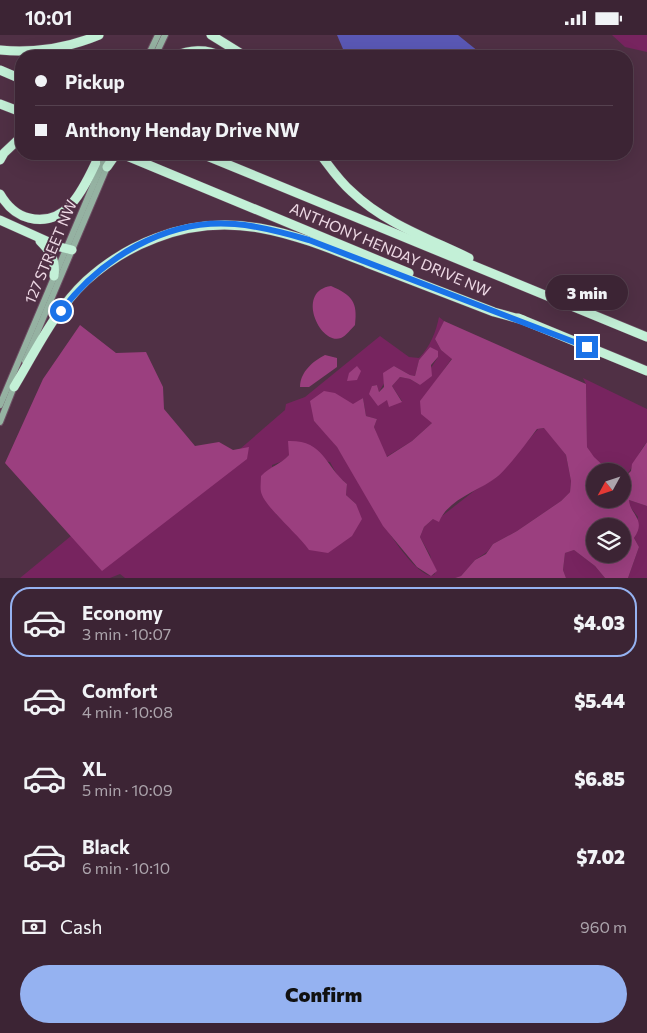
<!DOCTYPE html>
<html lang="en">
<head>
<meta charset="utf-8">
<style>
	:root { --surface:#3c2434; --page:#473040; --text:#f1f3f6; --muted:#aca4ac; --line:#55414f; --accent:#95b2f1 }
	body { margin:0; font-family:Commissioner,sans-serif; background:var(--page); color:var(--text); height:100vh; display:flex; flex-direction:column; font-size:19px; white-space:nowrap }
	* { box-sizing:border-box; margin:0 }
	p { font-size:16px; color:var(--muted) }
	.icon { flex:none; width:28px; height:28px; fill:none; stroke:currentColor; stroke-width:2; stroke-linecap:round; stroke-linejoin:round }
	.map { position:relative; height:543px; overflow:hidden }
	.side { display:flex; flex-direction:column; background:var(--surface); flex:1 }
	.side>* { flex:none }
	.guide { position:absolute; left:15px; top:15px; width:618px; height:110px; border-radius:20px; box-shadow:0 5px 20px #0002,0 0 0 1px var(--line); display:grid; align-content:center; height:110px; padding:0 20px; background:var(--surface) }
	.needle { width:32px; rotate:230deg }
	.tools { position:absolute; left:586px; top:428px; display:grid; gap:10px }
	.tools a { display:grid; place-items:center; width:45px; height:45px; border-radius:50%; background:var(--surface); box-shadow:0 5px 20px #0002,0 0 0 1px var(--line); font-size:25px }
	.end { position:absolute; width:22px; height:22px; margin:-11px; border:6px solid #1a73e8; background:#fff; box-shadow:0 0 0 2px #fff }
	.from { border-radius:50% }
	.bubble { position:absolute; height:35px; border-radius:18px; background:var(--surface); box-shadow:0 5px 20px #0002,0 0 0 1px var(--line); font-size:16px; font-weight:800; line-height:35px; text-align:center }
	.guide b { display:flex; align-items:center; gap:18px; height:48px; font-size:19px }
	.guide b+b { border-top:1px solid var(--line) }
	.guide i { width:12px; height:12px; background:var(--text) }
	ul { padding:9px 0 0; list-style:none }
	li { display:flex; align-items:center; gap:15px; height:70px; margin:0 10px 8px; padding:0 10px; border:2px solid transparent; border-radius:20px }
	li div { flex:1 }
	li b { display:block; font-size:19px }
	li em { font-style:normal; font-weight:800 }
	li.current { border-color:var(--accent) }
	li>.icon { width:45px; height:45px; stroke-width:1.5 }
	.pay { display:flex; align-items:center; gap:12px; height:55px; padding:0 20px; font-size:19px }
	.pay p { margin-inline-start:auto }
	.primary-button { display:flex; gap:10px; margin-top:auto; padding:10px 20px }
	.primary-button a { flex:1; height:58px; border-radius:30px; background:var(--accent); color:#111; font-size:20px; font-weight:800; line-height:58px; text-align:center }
	.status { display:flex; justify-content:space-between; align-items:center; height:35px; padding:0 25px; background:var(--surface); direction:ltr }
	.status svg { height:14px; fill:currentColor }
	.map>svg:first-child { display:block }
	.green { fill:#77245f; fill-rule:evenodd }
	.forest { fill:#9b3f7f; fill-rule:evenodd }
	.water { fill:#5a58b5 }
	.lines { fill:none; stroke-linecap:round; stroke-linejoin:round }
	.secondary-casing { stroke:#6c4e62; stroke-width:8 }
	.highway-casing { stroke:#6c4e62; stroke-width:10 }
	.secondary { stroke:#95b2a2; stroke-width:6 }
	.highway { stroke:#c3f0d7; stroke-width:9 }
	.secondary-bridge-casing { stroke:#6c4e62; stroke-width:8; stroke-linecap:butt }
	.highway-bridge-casing { stroke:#6c4e62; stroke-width:10; stroke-linecap:butt }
	.secondary-bridge { stroke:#95b2a2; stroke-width:6 }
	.highway-bridge { stroke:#c3f0d7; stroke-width:9 }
	.route { stroke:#1a73e8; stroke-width:6 }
	.labels { text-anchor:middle; stroke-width:4; stroke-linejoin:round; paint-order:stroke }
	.street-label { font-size:15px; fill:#eed9e5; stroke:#503045 }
</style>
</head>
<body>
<div class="status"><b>10:01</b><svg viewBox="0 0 49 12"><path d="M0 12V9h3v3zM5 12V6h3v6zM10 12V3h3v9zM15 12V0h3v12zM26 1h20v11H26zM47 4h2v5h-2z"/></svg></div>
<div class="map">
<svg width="647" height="543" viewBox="0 0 647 543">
	<rect width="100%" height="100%" fill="#503045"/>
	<g class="green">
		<polygon points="612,0 647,0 647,17 625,12"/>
		<path d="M439,282L444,286L435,304L441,315L452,323L434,349L432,388L412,406L386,422L374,392L377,384L366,381L363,363L353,370L347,366L314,386C322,395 331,403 337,412C356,439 402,534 431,541L435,539L430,520L420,502L424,492L433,484L442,481L474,456L497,442L538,394L545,393L566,420L571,446L570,457L561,466L517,496L493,509L487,517L475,525L461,541L455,543H125L120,539L110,543H20L71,501L102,535L249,413L240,414L285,375L286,369L305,362L380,301L409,322L419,323C430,312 436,297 439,282ZM430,312L438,322L420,350L410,344L400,342L392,351L402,366L387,365L372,351L377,350L379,357L394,331L410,340L415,341L419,325ZM289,420L330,427L337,440L347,449L346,460L356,469L309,514L299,501L276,479L272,430L283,426Z"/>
		<path d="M583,343L647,374V407C637,418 634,433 623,444L622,436H609L593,422L587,412L586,349Z"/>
		<polygon points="629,465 647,471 647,543 628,543 639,512 634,503 638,482 629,470"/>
		<polygon points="574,515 595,531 605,543 566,543 563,535 565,518"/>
	</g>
	<g class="forest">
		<path d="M331,251C352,260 358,267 355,290C351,294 346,301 341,303C320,311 295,256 331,251Z"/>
		<path d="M444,286L586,349L587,412L594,422L609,436H595V464H622L623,444L631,436L632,429L647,407V471L629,465C630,480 647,484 634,503L639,512L628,543H605L595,531L574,515L565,518L563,535L566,543H455L461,541L475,525L486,519L493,509L517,496L561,466L570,457L571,446L566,420L544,393L537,394C528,406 508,433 497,442C479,456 448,464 439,487L433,484L424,492L420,502L437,536L431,541L417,532L383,491L337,412L314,386L310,366L324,356L335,358L353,369L363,363L366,381L377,384L374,392L387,422L412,406L432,388L421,379L420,366L452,324L441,315L435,304ZM595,491H622V519H595Z"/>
		<polygon points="80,290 116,318 146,317 163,352 164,374 195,411 219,407 233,415 249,412 247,424 102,536 5,428 43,344"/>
		<polygon points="430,312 438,316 438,322 431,330 432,341 420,350 410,344 400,342 392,351 402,367 389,372 387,365 378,371 369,359 372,351 377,350 379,357 384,352 383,338 394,331 410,340 415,341 419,325"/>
		<path d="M325,320L337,323V332L309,352H300C300,337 313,326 325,320Z"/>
		<polygon points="357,331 361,336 357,345 347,346 349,338"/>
		<path d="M288,406C324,405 324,430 347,449L346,460L356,469L362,484L352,501L328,518L309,515C299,500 264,471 261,457C260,452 261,446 261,441C271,431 281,429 289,420Z"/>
	</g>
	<polygon class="water" points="337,0 458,0 484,21 351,21 343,14"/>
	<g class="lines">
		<defs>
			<g id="secondary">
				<polyline points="148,21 158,0"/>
				<polyline points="155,21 165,0"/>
				<polyline points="25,326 107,132"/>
				<polyline points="0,370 103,127"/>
				<polyline points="0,387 15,349"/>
			</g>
			<g id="highway">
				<polyline points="211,0 245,21"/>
				<path d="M0,15C34,18 68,13 99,0"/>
				<path d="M175,21C189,15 206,13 220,21"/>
				<polyline points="0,35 21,44"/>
				<polyline points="0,69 21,77"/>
				<polyline points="122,119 409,238"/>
				<polyline points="202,119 647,302"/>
				<path d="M320,119C330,132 339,146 352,157C384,188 430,204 469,223"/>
				<polyline points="0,125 4,118 21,102"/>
				<path d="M0,159C7,171 16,180 29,183C70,193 86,147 100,119"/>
				<polyline points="0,185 60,212 72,215"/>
				<path d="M40,206C51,217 56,225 54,241"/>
				<polyline points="518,283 647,336"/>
				<path d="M14,352C35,317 55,275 86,246C107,227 129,213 156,203C232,173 296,200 367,228C409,244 452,261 494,277L523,285"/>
			</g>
		</defs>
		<use href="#secondary" class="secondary-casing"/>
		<use href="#highway" class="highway-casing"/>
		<use href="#secondary" class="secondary"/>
		<use href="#highway" class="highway"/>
		<defs>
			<polyline id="secondary-bridge" points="103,127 106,119"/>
			<polyline id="highway-bridge" points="107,132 116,119"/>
		</defs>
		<use href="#secondary-bridge" class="secondary-bridge-casing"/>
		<use href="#highway-bridge" class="highway-bridge-casing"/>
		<use href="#secondary-bridge" class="secondary-bridge"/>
		<use href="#highway-bridge" class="highway-bridge"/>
	</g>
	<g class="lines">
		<path class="route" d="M61,276C101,224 165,183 235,189C260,191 285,198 309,205L587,312"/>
	</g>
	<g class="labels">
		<g class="street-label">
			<text transform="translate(390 215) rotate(23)" y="5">ANTHONY HENDAY DRIVE NW</text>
			<text transform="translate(51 217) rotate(-67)" y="5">127 STREET NW</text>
		</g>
	</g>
</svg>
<div class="tools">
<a><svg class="needle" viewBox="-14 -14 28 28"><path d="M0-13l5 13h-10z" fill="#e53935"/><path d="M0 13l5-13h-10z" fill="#aca4ac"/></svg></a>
<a><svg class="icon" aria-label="layers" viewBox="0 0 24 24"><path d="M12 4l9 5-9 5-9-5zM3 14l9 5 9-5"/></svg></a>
</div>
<i class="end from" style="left:61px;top:276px"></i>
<i class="end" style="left:587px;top:312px"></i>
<div class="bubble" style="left:546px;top:240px;width:82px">3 min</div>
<div class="guide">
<b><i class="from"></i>Pickup</b>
<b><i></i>Anthony Henday Drive NW</b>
</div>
</div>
<section class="side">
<ul>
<li class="current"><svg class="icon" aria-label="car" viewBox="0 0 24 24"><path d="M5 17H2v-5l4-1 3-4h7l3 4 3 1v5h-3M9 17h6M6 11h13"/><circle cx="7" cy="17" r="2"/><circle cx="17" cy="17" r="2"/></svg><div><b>Economy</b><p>3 min · 10:07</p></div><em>$4.03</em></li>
<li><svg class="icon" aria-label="car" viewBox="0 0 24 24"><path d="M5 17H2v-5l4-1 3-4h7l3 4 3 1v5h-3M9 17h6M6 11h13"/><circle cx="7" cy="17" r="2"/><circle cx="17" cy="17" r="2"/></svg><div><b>Comfort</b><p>4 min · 10:08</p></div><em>$5.44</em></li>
<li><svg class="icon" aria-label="car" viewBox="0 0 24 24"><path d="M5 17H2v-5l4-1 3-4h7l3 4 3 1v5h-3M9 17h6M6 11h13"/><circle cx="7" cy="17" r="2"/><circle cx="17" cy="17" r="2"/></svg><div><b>XL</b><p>5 min · 10:09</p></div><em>$6.85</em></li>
<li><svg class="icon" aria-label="car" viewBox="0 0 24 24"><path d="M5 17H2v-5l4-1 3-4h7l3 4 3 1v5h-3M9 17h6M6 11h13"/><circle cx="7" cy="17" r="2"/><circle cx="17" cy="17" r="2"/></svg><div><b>Black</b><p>6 min · 10:10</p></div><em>$7.02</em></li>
</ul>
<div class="pay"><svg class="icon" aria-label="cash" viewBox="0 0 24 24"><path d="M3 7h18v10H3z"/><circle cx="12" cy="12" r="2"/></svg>Cash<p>960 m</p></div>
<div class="primary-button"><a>Confirm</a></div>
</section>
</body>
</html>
